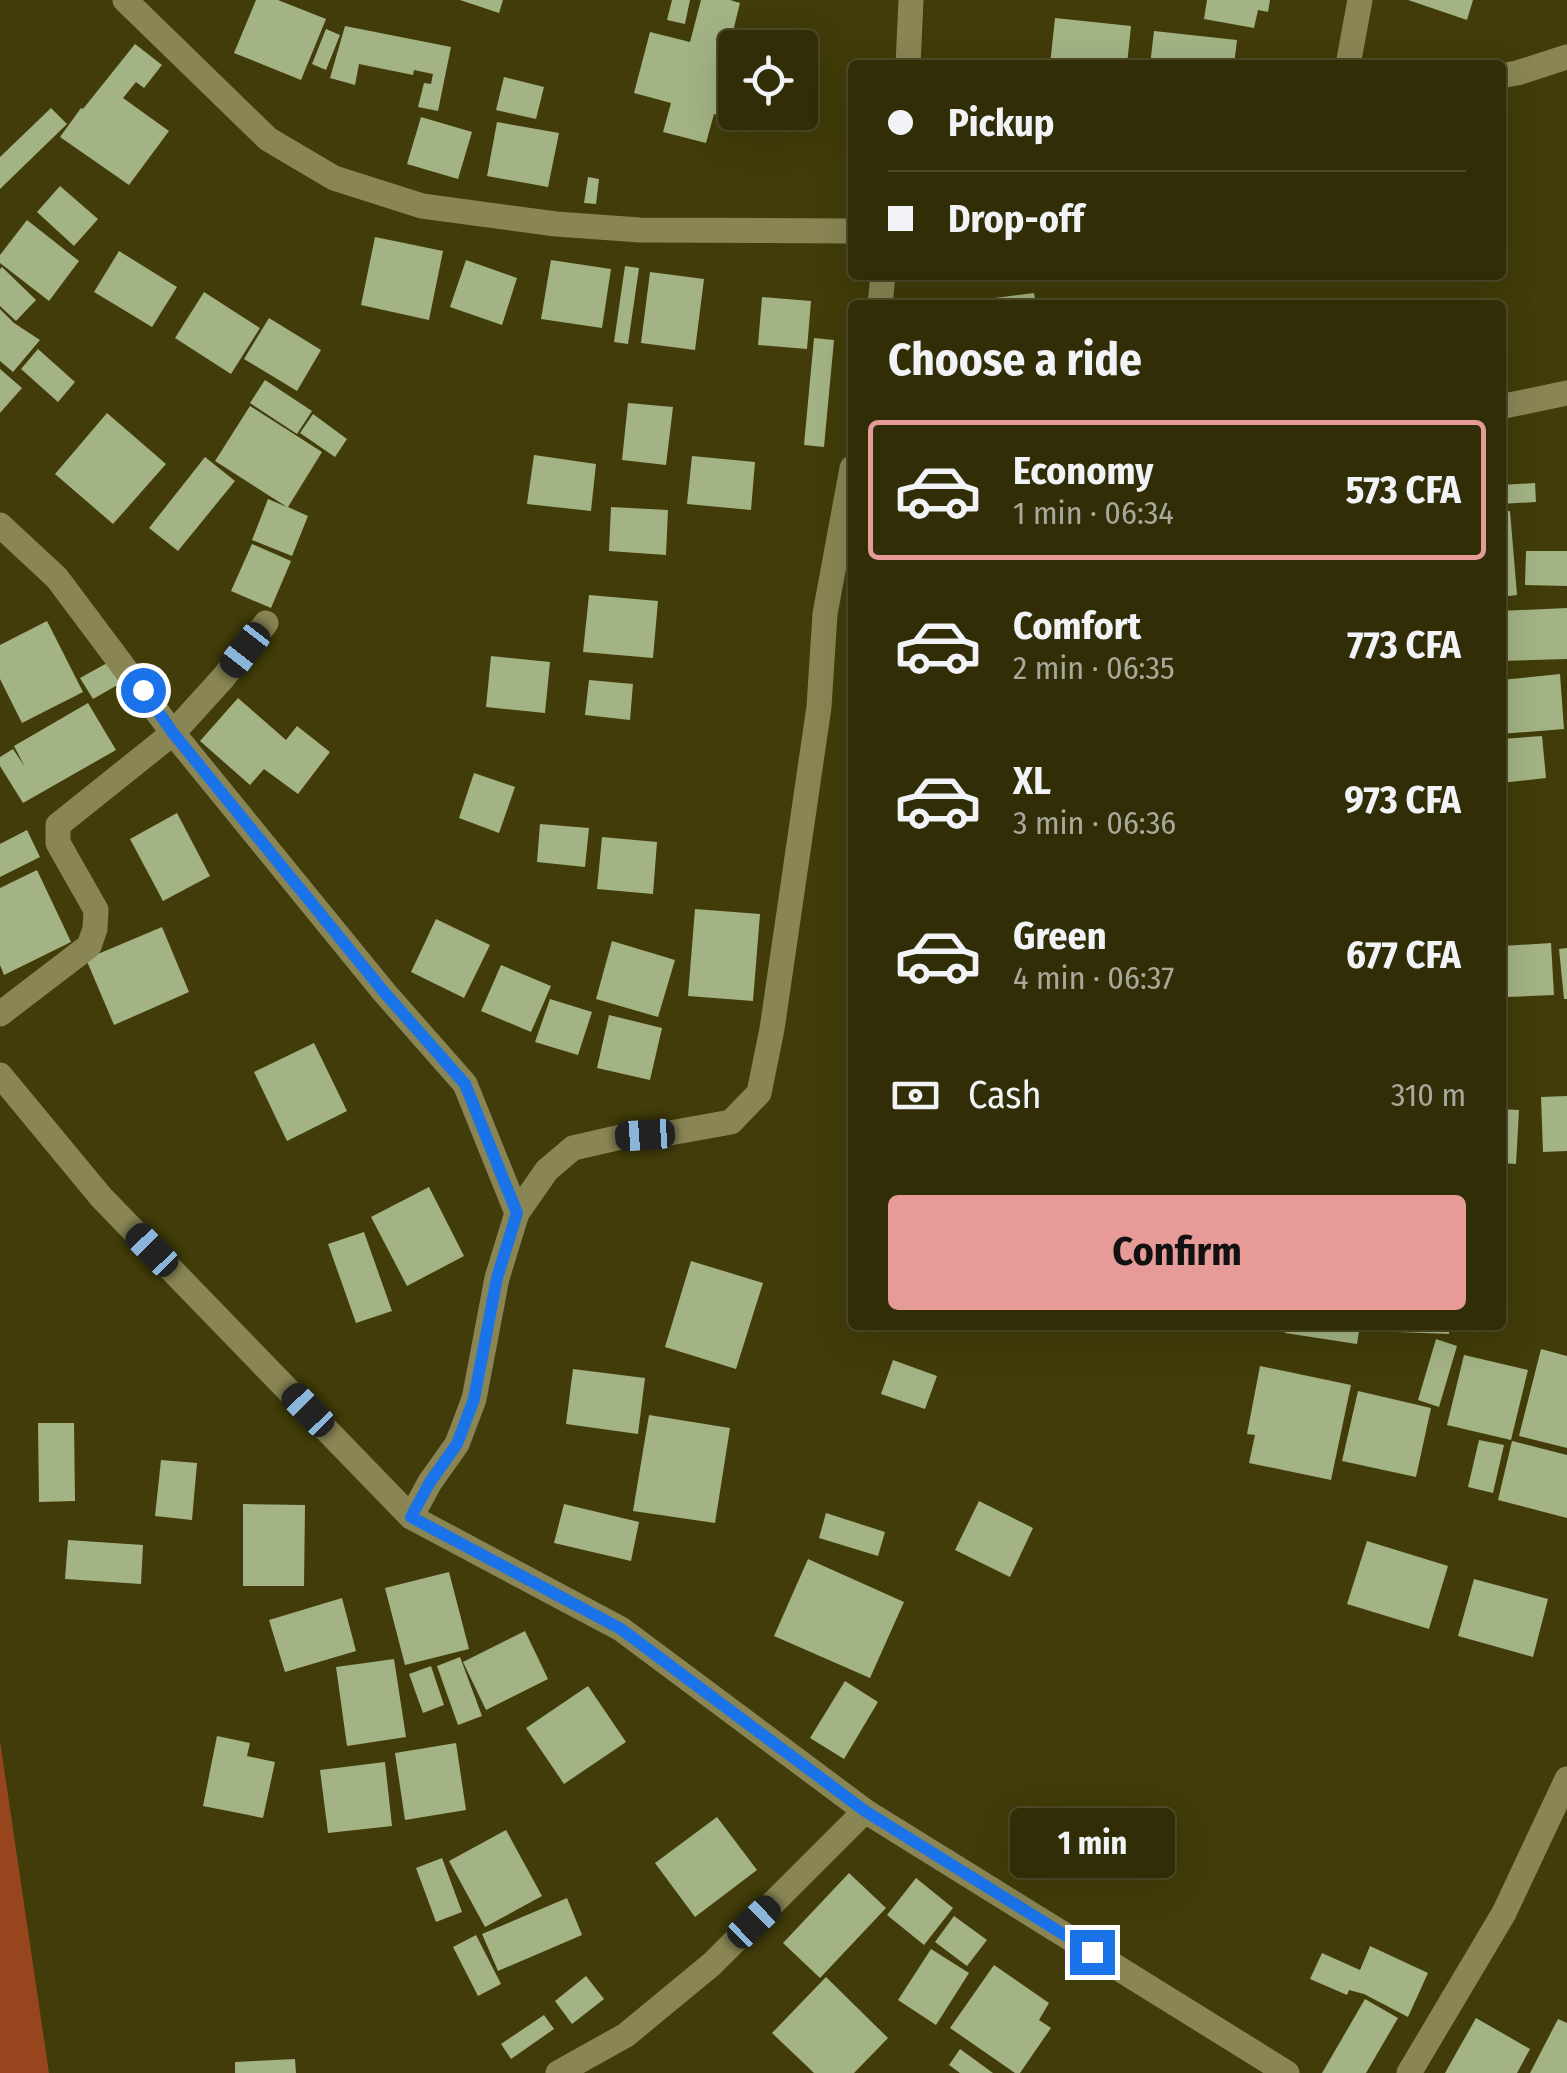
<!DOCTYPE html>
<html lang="en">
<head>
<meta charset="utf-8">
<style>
	:root { --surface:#312d07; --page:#393511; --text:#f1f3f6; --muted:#a8a89b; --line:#4c4928; --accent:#e69b98 }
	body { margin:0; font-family:"Fira Sans Condensed",sans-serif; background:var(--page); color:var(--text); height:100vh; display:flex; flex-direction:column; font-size:38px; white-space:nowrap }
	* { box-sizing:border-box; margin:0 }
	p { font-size:32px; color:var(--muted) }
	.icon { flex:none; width:55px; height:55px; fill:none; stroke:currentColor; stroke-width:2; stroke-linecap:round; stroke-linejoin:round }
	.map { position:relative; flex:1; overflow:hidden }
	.sheet { position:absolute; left:848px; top:300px; width:658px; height:1030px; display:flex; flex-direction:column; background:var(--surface); border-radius:10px; box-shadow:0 10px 40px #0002,0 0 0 2px var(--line) }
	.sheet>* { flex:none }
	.hud { position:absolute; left:848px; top:60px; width:658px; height:220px; border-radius:10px; box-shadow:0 10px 40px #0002,0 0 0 2px var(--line); display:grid; align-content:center; height:220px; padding:0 40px; background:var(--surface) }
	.controls { position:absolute; left:718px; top:30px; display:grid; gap:20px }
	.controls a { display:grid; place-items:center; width:100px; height:100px; border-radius:10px; background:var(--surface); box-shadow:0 10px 40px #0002,0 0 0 2px var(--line); font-size:50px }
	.end { position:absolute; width:45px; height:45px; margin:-22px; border:12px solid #1a73e8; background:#fff; box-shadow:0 0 0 5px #fff }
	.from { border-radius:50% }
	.bubble { position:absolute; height:70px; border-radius:10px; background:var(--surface); box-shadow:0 10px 40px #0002,0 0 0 2px var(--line); font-size:32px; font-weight:700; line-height:70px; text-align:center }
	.car { position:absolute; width:30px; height:60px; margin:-30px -15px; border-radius:12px; box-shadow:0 0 8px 2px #0007; background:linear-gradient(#222 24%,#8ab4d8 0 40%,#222 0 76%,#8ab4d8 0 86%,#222 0) }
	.hud b { display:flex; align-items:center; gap:35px; height:95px; font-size:38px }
	.hud b+b { border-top:2px solid var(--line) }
	.hud i { width:25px; height:25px; background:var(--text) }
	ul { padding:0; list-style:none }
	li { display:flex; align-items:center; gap:30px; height:140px; margin:0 20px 15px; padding:0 20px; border:5px solid transparent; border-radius:10px }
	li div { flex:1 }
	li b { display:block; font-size:38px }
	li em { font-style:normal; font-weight:700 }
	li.on { border-color:var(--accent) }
	li>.icon { width:90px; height:90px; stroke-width:1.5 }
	h2 { padding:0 40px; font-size:45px; line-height:120px }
	.pay { display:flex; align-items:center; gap:25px; height:110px; padding:0 40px; font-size:38px }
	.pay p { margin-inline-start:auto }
	.action { display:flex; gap:20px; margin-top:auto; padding:20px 40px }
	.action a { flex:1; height:115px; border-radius:10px; background:var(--accent); color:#111; font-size:40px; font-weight:700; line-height:115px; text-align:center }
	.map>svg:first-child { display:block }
	.green { fill:#97451d }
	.building { fill:#a3b384 }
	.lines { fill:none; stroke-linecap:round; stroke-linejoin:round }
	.minor { stroke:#898554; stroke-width:25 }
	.route { stroke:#1a73e8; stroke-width:12 }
</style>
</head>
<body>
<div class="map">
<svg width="1567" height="2073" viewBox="0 0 1567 2073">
	<rect width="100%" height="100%" fill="#413c09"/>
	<polygon class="green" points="0,1741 49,2073 0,2073"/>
	<g class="building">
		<polygon points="256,0 278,0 326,19 301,80 234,53"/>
		<polygon points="460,0 503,0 499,13"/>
		<polygon points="672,0 690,0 685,24 667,20"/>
		<polygon points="701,0 730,0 740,3 722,76 734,80 725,116 714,114 706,143 663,132 671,103 634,93 650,32 690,42"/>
		<polygon points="1207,0 1270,0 1268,12 1258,10 1254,28 1204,19"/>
		<polygon points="1408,0 1473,0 1467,20"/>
		<polygon points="1055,18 1131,26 1127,65 1050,65"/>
		<polygon points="345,26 451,47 438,111 418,107 424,83 431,84 433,74 414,70 413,75 359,64 355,85 330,78"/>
		<polygon points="326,29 340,35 326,70 312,64"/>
		<polygon points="1154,31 1237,40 1234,65 1150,65"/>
		<polygon points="135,44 162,65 144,88 136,82 123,98 169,131 129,185 60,137 81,108 83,109"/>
		<polygon points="504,77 544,87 536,119 496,110"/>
		<polygon points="51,108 67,124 0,189 0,157"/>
		<polygon points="421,117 472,132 458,179 407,164"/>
		<polygon points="497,122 559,133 548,187 487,176"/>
		<polygon points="588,177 599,179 596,204 584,203"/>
		<polygon points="60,186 98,219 74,246 37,212"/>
		<polygon points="27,220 79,261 49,301 0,263 0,255"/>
		<polygon points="375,237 443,251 429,320 361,305"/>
		<polygon points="119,251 177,287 152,327 94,292"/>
		<polygon points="466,260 517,278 502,325 450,307"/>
		<polygon points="551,260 611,269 602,328 541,319"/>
		<polygon points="625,266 639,268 628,344 614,342"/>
		<polygon points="2,267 36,300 16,321 0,306 0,269"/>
		<polygon points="650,272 704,279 695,350 641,343"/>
		<polygon points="204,292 260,328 231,374 175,338"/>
		<polygon points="1034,293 1036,305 988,305 987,299"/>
		<polygon points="762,297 811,301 807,349 758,345"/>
		<polygon points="0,309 14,323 40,340 13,372 0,361"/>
		<polygon points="269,318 321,350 297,391 244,359"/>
		<polygon points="814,338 834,340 824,447 804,445"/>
		<polygon points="38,349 75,382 58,402 21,369"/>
		<polygon points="0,369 22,388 0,413"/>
		<polygon points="265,380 312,411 297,434 250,403"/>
		<polygon points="628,403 673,407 666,465 622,460"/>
		<polygon points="250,406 322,452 288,507 308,516 292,556 252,540 268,499 287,507 215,461"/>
		<polygon points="107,413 166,464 113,524 55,474"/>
		<polygon points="313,414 347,439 335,457 300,433"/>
		<polygon points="534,455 596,464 591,511 527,504"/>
		<polygon points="692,456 755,462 751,510 687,504"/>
		<polygon points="205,457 235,481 178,551 149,528"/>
		<polygon points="1535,483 1536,502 1500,504 1500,485"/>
		<polygon points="611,507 668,510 666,555 609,551"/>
		<polygon points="1510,511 1517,595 1500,597 1500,512"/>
		<polygon points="252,544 291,561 271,608 231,591"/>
		<polygon points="1526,551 1567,551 1567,586 1525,585"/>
		<polygon points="589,595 658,601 653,658 583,652"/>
		<polygon points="1567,608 1567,659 1500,661 1500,611"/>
		<polygon points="47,621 83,692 22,723 0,679 0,645"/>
		<polygon points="491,656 550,662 545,713 486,707"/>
		<polygon points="109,662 121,683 93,699 80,678"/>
		<polygon points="1560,674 1564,729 1500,734 1500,700 1504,700 1502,680"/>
		<polygon points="589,680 633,684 630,720 585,715"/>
		<polygon points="238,698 286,740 297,726 330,752 298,794 264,769 250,785 200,741"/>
		<polygon points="88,703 116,750 23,803 0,766 0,757 13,749 25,767 14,746"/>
		<polygon points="1542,736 1546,778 1500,783 1500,739"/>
		<polygon points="474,773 515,787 499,833 459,818"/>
		<polygon points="177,813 210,876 163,901 130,839"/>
		<polygon points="540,824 589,828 585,867 537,862"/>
		<polygon points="27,830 40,857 0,877 0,844"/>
		<polygon points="602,837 657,842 653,894 597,889"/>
		<polygon points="37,870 71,942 4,975 0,965 0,888"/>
		<polygon points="695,909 760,914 753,1001 688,996"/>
		<polygon points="436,919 490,945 464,998 411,972"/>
		<polygon points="162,927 189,992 114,1025 86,959"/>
		<polygon points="612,941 675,960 658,1017 596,999"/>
		<polygon points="1551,943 1554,995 1506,997 1503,946"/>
		<polygon points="1567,948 1567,999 1564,999 1559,949"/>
		<polygon points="501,965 551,986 531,1032 481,1011"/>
		<polygon points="550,999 592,1012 578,1055 535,1042"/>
		<polygon points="609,1015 662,1028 650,1080 597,1068"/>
		<polygon points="314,1043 347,1111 287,1141 254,1072"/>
		<polygon points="1567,1096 1567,1151 1543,1152 1541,1097"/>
		<polygon points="1500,1109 1519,1110 1516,1164 1500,1163"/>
		<polygon points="429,1187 464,1256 407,1286 371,1217"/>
		<polygon points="364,1232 392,1311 356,1323 328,1244"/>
		<polygon points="691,1261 763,1283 736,1369 665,1347"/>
		<polygon points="1286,1325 1360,1325 1357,1344 1285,1333"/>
		<polygon points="1371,1325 1449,1325 1449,1334 1371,1331"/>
		<polygon points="1436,1339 1457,1346 1439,1407 1418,1400"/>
		<polygon points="1541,1349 1567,1356 1567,1448 1519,1436"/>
		<polygon points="1464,1355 1528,1370 1511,1440 1447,1425"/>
		<polygon points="893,1360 937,1376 925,1409 881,1394"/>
		<polygon points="1260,1366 1351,1385 1331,1480 1249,1463 1255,1435 1247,1434"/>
		<polygon points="573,1369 645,1378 638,1434 566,1424"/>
		<polygon points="1358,1391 1431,1408 1416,1477 1342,1461"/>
		<polygon points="649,1415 730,1428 715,1523 633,1511"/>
		<polygon points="38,1423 74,1423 75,1501 39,1502"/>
		<polygon points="1479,1440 1504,1445 1493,1493 1468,1487"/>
		<polygon points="1512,1441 1567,1455 1567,1518 1498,1500"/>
		<polygon points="161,1460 197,1463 192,1520 155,1516"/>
		<polygon points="979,1501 1033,1528 1010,1577 955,1550"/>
		<polygon points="243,1504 305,1505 304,1586 243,1586"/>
		<polygon points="564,1504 639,1522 631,1561 554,1543"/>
		<polygon points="826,1513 885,1532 878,1556 819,1538"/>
		<polygon points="68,1540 143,1545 141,1584 65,1579"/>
		<polygon points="1367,1541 1448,1566 1429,1629 1347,1604"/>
		<polygon points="808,1559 904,1602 870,1678 774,1636"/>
		<polygon points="449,1572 469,1649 405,1665 385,1588"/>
		<polygon points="1474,1579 1548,1599 1533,1657 1458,1636"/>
		<polygon points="342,1598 356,1651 285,1672 269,1620"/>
		<polygon points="525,1631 548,1679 486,1710 463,1662"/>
		<polygon points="460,1657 482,1716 458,1725 437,1666"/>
		<polygon points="394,1659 406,1737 347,1746 336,1667"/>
		<polygon points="431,1666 444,1705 423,1713 409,1674"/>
		<polygon points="845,1681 878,1702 844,1759 810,1738"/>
		<polygon points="588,1686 626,1742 564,1784 526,1728"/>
		<polygon points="217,1736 250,1743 247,1756 275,1762 263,1818 203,1806"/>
		<polygon points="456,1743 466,1810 405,1820 395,1753"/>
		<polygon points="385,1762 392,1826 328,1833 320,1770"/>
		<polygon points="717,1817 757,1870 695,1917 655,1863"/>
		<polygon points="506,1830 542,1896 485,1927 449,1861"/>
		<polygon points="442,1858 462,1912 436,1922 416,1868"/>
		<polygon points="849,1873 886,1908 820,1978 783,1943"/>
		<polygon points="916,1878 953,1908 924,1945 887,1915"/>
		<polygon points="567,1898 582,1935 498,1971 482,1934"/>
		<polygon points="954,1916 987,1940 967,1966 935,1942"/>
		<polygon points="476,1935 501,1984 478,1996 453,1947"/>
		<polygon points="1370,1946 1428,1973 1408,2017 1364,1994 1349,1990 1347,1995 1310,1979 1322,1953 1360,1970"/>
		<polygon points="931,1949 969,1973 936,2025 898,2000"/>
		<polygon points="994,1965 1049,2003 1039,2020 1051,2028 1020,2073 1015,2073 950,2028"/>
		<polygon points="586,1976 604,1999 572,2024 555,2001"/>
		<polygon points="826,1977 888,2038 854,2073 814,2073 772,2033"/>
		<polygon points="1365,1999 1398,2018 1366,2073 1322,2073"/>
		<polygon points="544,2015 554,2029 511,2059 501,2044"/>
		<polygon points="1476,2018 1530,2049 1517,2073 1445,2073"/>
		<polygon points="1558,2019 1567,2023 1567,2073 1530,2073"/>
		<polygon points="960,2049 993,2073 960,2073 949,2065"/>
		<polygon points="295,2059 296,2073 235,2073 235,2062"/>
	</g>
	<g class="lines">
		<g class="minor">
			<polyline points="125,0 268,139 334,178 422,206 556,224 640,230 852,231"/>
			<polyline points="908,65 911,0"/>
			<polyline points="1348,65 1360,0"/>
			<polyline points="1500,76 1517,73 1567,57"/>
			<polyline points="880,305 883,275"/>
			<polyline points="1500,407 1567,393"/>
			<polyline points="0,525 57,578 173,733 384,992 465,1084 517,1213"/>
			<polyline points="0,1014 89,946 95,929 96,910 58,843 58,825 173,733 223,678 266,623"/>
			<polyline points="0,1075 101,1197 411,1517 621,1629 865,1811 1287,2073"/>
			<polyline points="411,1517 430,1482 457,1444 474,1399 497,1278 517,1213 547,1170 573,1148 621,1137 670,1133 731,1122 759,1093 772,1029 819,707 825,614 852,468"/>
			<polyline points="558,2073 626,2035 712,1964 865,1811"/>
			<polyline points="1409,2073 1504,1913 1567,1779"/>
		</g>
	</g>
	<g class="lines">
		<polyline class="route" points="143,690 173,733 384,992 465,1084 517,1213 497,1278 474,1399 457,1444 430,1482 411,1517 621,1629 865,1811 1092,1952"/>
	</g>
</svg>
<div class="controls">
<a><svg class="icon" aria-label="locate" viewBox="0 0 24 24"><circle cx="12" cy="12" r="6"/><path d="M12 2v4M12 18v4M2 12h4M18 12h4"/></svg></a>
</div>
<i class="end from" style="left:143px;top:690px"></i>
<i class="end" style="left:1092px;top:1952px"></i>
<div class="bubble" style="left:1010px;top:1808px;width:165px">1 min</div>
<i class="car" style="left:245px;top:650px;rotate:218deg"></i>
<i class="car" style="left:645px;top:1135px;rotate:266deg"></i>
<i class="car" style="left:152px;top:1250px;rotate:316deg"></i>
<i class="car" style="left:308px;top:1410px;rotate:316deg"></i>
<i class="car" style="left:754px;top:1922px;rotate:46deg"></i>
<div class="hud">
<b><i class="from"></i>Pickup</b>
<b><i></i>Drop-off</b>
</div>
<section class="sheet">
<h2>Choose a ride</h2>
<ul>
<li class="on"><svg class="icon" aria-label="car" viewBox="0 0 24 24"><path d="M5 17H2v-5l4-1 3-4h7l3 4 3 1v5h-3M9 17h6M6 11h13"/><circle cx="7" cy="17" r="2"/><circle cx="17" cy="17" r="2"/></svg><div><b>Economy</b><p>1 min · 06:34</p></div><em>573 CFA</em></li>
<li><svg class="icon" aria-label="car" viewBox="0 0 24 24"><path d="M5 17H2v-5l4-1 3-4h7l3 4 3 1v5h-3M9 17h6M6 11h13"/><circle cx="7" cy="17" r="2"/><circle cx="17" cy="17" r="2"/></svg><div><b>Comfort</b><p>2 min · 06:35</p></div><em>773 CFA</em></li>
<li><svg class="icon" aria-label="car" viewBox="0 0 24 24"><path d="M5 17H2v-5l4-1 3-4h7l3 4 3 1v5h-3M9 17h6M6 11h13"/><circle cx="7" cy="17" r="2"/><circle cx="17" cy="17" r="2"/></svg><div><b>XL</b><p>3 min · 06:36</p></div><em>973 CFA</em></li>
<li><svg class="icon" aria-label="car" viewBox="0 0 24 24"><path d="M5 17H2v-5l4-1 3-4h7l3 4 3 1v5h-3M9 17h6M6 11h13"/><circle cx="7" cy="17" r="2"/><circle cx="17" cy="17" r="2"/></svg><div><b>Green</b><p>4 min · 06:37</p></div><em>677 CFA</em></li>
</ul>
<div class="pay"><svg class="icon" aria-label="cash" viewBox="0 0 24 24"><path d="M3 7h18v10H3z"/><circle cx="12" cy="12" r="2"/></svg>Cash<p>310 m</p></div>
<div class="action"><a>Confirm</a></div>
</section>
</div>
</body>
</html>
